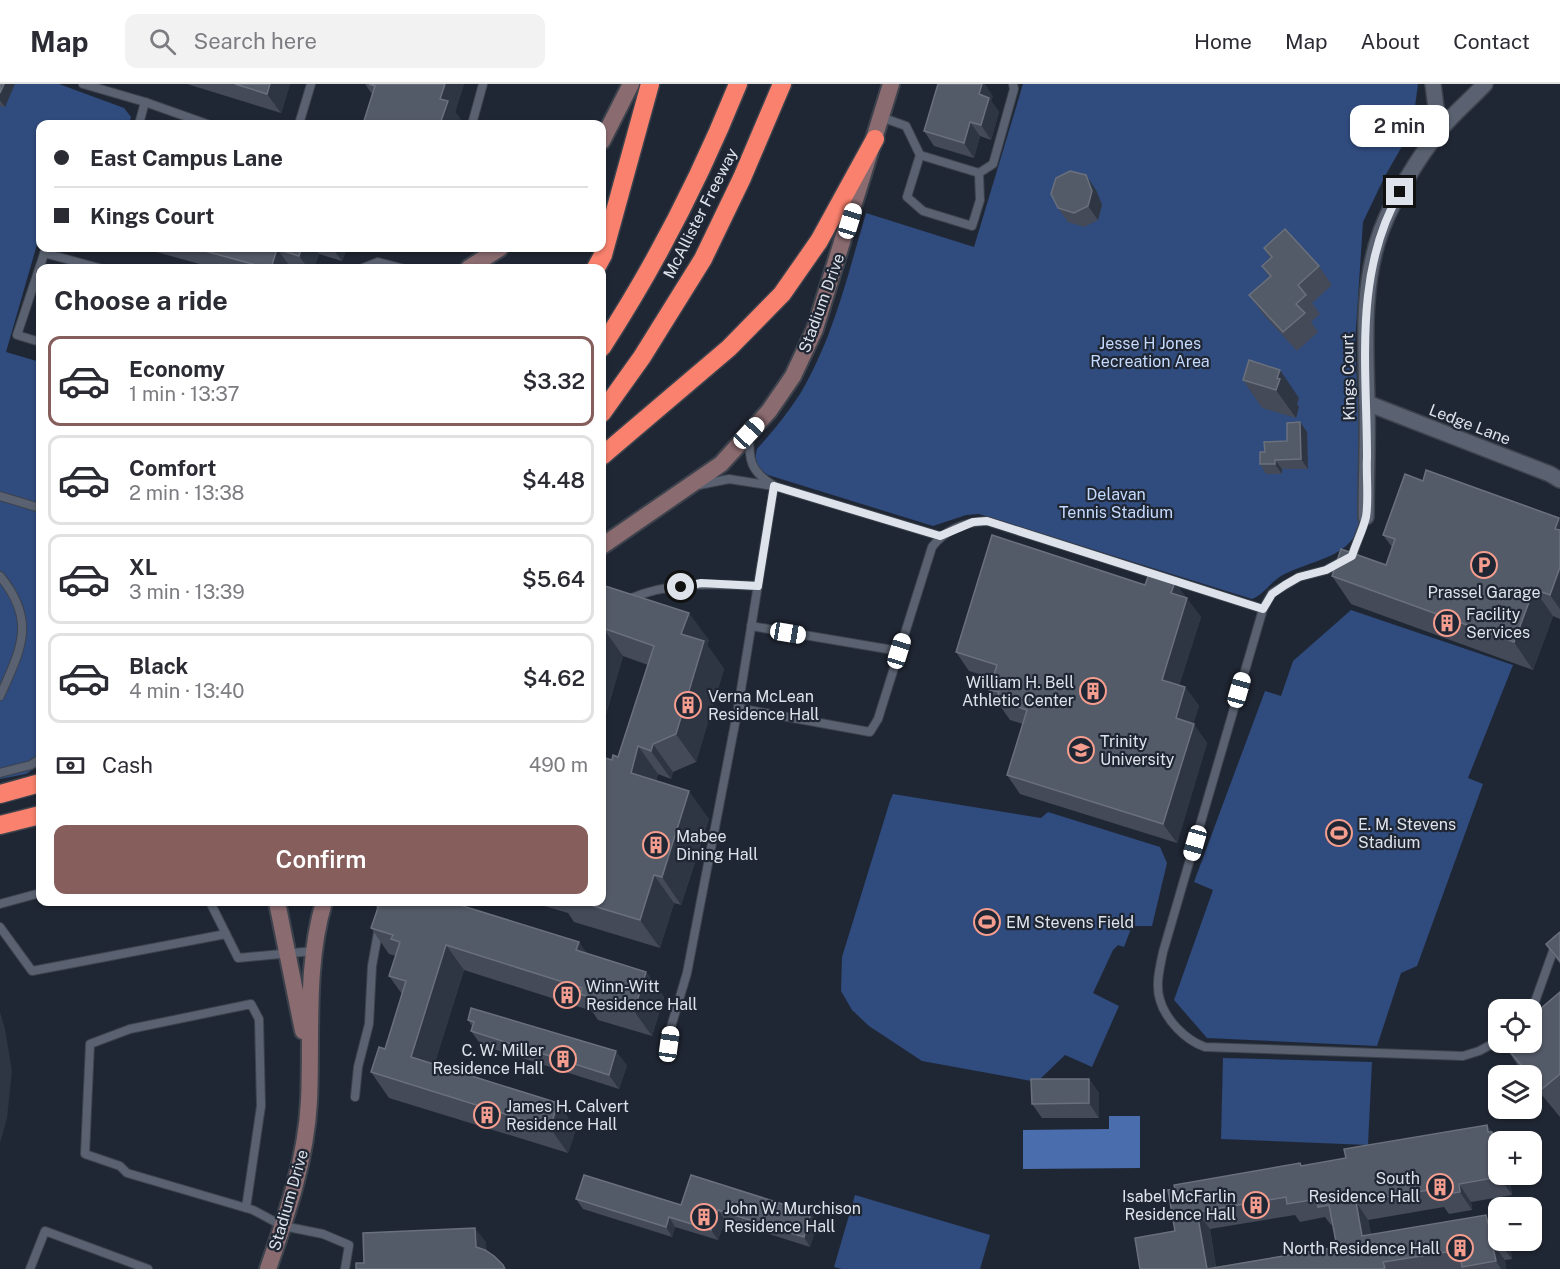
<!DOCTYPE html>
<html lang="en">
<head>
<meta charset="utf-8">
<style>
	:root { --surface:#fff; --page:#f2f2f3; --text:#2b2b33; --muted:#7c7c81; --line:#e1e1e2; --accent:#865e5c }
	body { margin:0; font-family:"Public Sans",sans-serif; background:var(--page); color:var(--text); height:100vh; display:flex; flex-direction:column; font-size:22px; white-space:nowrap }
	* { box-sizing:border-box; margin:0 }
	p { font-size:20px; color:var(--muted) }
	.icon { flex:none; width:33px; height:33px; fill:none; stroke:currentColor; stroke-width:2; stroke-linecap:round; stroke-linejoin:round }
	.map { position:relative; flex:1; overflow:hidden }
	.sheet { position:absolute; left:36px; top:180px; width:570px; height:642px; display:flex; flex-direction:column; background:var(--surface); border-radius:12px; box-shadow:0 2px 4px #0004 }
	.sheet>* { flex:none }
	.guide { position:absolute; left:36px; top:36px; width:570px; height:132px; border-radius:12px; box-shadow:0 2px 4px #0004; display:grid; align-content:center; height:132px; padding:0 18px; background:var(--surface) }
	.fabs { position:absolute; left:1488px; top:915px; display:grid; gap:12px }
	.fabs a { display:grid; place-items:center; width:54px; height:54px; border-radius:12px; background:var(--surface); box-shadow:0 2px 4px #0004; font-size:30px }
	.end { position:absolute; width:27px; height:27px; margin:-14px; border:8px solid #dee3eb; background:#111; box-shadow:0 0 0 3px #111 }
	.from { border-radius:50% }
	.bubble { position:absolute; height:42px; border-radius:12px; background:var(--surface); box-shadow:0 2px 4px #0004; font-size:20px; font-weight:600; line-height:42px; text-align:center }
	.car { position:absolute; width:18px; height:36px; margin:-18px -9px; border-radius:8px; box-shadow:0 0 4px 2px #0007; background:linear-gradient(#fff 24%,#345 0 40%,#fff 0 76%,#345 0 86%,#fff 0) }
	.guide b { display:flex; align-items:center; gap:21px; height:57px; font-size:22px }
	.guide b+b { border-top:2px solid var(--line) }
	.guide i { width:15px; height:15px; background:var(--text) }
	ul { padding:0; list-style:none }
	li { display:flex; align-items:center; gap:18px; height:90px; margin:0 12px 9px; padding:0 6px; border:3px solid var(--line); border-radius:12px }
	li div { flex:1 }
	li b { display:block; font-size:22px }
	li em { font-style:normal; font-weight:600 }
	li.active { border-color:var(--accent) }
	li>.icon { width:54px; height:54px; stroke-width:1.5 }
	h2 { padding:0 18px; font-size:27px; line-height:72px }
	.pay { display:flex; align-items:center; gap:15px; height:66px; padding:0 18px; font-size:22px }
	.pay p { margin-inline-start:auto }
	.action { display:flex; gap:12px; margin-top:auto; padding:12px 18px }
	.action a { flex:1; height:69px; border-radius:12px; background:var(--accent); color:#fff; font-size:24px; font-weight:600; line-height:69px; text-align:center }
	header { display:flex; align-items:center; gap:36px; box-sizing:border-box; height:84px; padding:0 30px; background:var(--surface); border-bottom:2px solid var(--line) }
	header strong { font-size:28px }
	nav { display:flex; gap:33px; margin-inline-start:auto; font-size:21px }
	.search { width:420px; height:54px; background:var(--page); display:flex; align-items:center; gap:15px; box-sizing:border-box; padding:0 21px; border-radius:12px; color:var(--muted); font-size:22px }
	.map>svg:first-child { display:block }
	.green { fill:#304b7d }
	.water { fill:#4a6dad }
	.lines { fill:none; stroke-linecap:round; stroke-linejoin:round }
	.service-casing { stroke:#3d434d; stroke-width:10 }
	.minor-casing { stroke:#3d434d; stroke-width:18 }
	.secondary-casing { stroke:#3d434d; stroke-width:20 }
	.motorway-casing { stroke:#3d434d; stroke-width:21 }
	.service { stroke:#5a6271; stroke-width:8 }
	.minor { stroke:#5a6271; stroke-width:15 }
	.secondary { stroke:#8a6b70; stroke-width:16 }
	.motorway { stroke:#f9816e; stroke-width:18 }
	.wall { fill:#444a58; fill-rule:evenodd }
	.shaded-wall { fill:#2e3543 }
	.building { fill:#545b68; stroke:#6a707c; stroke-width:1.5; fill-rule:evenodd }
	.route { stroke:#dee3eb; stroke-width:8 }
	.labels { text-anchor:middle; stroke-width:4.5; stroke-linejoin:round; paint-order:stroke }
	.street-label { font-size:16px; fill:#dee3eb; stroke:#202734 }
	.park-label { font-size:16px; fill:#c5daff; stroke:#202734 }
	.poi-label { font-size:16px; fill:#dee3eb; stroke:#202734; text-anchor:start }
</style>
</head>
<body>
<header>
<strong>Map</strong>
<div class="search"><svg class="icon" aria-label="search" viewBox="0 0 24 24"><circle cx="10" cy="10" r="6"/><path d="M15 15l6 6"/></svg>Search here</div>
<nav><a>Home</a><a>Map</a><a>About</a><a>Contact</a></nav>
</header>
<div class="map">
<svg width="1560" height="1185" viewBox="0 0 1560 1185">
	<rect width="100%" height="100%" fill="#202734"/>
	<g class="green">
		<polygon points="0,0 59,0 124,24 131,33 129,40 40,40 40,150 6,268 40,278 40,681 26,690 0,695"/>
		<path d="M1023,0H1418L1412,45L1385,92L1363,138L1355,260L1364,428C1355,476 1316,473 1281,492C1271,498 1263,511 1252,515L979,430L966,431L933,442L768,391C758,384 753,377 757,365C773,347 787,330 800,310C833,255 848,190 866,129L974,163Z"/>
		<polygon points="1351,526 1513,581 1468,694 1483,700 1417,882 1401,889 1377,962 1207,954 1174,916 1213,806 1194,798 1265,607 1281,612 1293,577"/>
		<polygon points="893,710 1041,734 1048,728 1160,763 1167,779 1152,842 1132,842 1124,863 1118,861 1113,866 1093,909 1119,922 1092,983 1065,971 1037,998 922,977 869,942 852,926 841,907 842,873 890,717"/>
		<polygon points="1223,974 1372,978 1368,1061 1221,1055"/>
		<polygon points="855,1111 990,1151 980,1185 842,1185 834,1183"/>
	</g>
	<polygon class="water" points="1109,1032 1140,1032 1140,1084 1023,1085 1023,1046 1109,1045"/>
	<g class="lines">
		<defs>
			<g id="service">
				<polyline points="83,0 145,18 139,40"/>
				<polyline points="145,18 207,40"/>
				<polyline points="881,33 906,42 920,71 907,113 923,127 972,142 980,116 979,89 993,80 1014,5 1013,0"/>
				<polyline points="299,40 311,0"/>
				<polyline points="472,40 483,0"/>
				<polyline points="920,71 979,89"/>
				<polyline points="44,169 99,184"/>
				<polyline points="363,184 378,178 401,184"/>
				<polyline points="40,258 17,251 46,164"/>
				<path d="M749,351C749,376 750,387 773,401"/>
				<polyline points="699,401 729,395 774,402 940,452"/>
				<polyline points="0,412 40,424"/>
				<path d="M1366,433L1352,472L1326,486L1299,493L1272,509L1263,525L1163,868C1160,883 1155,901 1160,916C1166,936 1185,956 1205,963L1463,972L1479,967L1498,957"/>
				<path d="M0,492C37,537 21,565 0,612"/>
				<path d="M629,515C669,497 715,500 758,502"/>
				<polyline points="751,542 899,567"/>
				<path d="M738,624L870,648L878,635L932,463C945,446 965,438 987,437L1263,525"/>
				<polyline points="0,689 31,681 40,675"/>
				<polyline points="210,818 238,874 314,867"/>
				<polyline points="0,820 40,809"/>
				<polyline points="0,843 32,887 226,850"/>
				<polyline points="1532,926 1557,856 1560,854"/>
				<polyline points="669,960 671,943 687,889 738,624 774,402"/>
				<polyline points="355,1013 358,983 369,940 372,882 379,843"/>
				<polyline points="246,1124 261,1022 259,935 251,920 130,945 90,960 85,1070 120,1082 127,1089 253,1126 283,1142 323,1150 349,1161 345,1185"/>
				<polyline points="30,1185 45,1147 148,1185"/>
			</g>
			<g id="minor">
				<polyline points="1433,0 1438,39 1433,53"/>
				<polyline points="1367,319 1550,390 1560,396"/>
				<path d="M1366,433C1366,395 1368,357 1367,319C1366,262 1361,202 1381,147C1393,115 1419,72 1441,45C1454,29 1471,15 1485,0"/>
			</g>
			<g id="secondary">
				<polyline points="602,57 631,0"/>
				<polyline points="469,184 500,164"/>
				<polyline points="602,462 721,380 769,327 793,292 815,245 891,0"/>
				<polyline points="277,818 303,947"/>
				<path d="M268,1185C287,1130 306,1076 309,1017C312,951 305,882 324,818"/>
			</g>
			<g id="motorway">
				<polyline points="596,184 603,171 650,0"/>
				<path d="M602,263C656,180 701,92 738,0"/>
				<polyline points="602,329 642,273 703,175 742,94 782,0"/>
				<polyline points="602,372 729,264 782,210 819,157 875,55"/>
				<polyline points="0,710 40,699"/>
				<polyline points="0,741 40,731"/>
			</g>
		</defs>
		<use href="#service" class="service-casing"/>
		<use href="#minor" class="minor-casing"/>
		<use href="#secondary" class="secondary-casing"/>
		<use href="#motorway" class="motorway-casing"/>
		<use href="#service" class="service"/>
		<use href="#minor" class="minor"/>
		<use href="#secondary" class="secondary"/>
		<use href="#motorway" class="motorway"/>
	</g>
	<g class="wall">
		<polygon points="0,0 5,23 0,22"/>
		<polygon points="187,0 290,0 281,29"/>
		<polygon points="365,0 464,0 455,28 461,36 459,40 363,40 372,10"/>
		<polygon points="993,12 991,17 999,28 991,56 980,52 974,74 934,62 924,47"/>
		<polygon points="1096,106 1102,121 1098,136 1084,143 1068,138 1058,124"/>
		<polygon points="142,164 347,164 342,177 319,170 314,184 214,184"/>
		<polygon points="1264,164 1319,182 1332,201 1312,219 1320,230 1311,238 1318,248 1297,267 1263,230 1249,211 1269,193 1262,182 1270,174"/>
		<polygon points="1243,296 1299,314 1297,320 1299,323 1296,334 1262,324"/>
		<polygon points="1300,338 1307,348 1308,385 1282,385 1282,390 1266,390 1260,380 1265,368 1287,357"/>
		<polygon points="1423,397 1559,434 1560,435 1560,535 1553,532 1533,586 1351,520 1332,492 1386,481 1392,463 1383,451"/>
		<polygon points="602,501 709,556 707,561 724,585 696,678 673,688 671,695 658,690 656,697 709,735 681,821 674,819 660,864 574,838 568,829 531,818 602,818 612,676 618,673 648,581 623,572 602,644"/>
		<polygon points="1145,501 1185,513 1201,533 1179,601 1185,603 1199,622 1193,640 1207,659 1177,759 1020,710 1007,691 1023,640 1010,636 989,606 993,594 969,587 956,568"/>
		<polygon points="374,819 587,870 646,888 664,913 652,952 598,936 592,927 464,886 434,981 558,1019 576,1045 568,1069 389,1014 371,988 385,965 402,910 389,892 396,872 389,870 371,844 377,825"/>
		<polygon points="1560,848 1560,880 1546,860"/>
		<polygon points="1560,908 1560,1033 1532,999 1532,992 1525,992 1502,958"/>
		<polygon points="468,936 627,981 619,1005 481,961 471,947 472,942"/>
		<polygon points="1089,995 1099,1009 1099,1034 1042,1034 1032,1020"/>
		<path d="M1487,1041L1499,1058L1498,1090H1509L1512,1111L1471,1118L1472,1126L1449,1130L1444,1123L1368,1136L1371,1151L1496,1139L1498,1142V1156L1509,1157L1512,1175L1505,1176L1506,1185H1140L1175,1147L1168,1106L1346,1074ZM1295,1131L1300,1138L1325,1133L1331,1141L1333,1140L1337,1163L1216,1183L1210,1145Z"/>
		<polygon points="576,1115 681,1121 818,1138 810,1163 725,1136 718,1156 675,1143 672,1153 583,1125"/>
	</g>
	<g class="shaded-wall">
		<polygon points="4,0 15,0 5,23 0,16 0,9"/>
		<polygon points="270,0 290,0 281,29 267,10"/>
		<polygon points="445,0 464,0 455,28 461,36 459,40 440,40 440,15"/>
		<polygon points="982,0 985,0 993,12 991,17 999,28 991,56 981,41 979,10"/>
		<polygon points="970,38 980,52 974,74 964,59"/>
		<polygon points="1086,91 1096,106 1102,121 1098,136 1088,122"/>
		<polygon points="302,164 314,164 319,170 314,184 308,184 299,172"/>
		<polygon points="332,164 347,164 342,177"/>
		<polygon points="277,165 291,184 271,184"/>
		<polygon points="1280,286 1299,314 1297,320 1299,323 1296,334 1276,306 1277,294"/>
		<polygon points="1300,338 1307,348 1308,385 1301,375"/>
		<polygon points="1275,376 1282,385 1282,390 1275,380"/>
		<polygon points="1559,434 1560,435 1560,452 1555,445"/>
		<polygon points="1560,483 1560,525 1550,511"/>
		<polygon points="1175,498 1201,533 1175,615 1162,596 1171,509"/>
		<polygon points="1534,505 1553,532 1533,586 1514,558"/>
		<polygon points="689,529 709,556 707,561 724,585 696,678 676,650 681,550"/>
		<polygon points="603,544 623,572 602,644 602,551"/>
		<polygon points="1185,603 1199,622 1189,653 1176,634"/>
		<polygon points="1194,640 1207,659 1177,759 1163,740"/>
		<polygon points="653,660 673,688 671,695 651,667"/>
		<polygon points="638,662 658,690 651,717 631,689"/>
		<polygon points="689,707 709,735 681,821 662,793"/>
		<polygon points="654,791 674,819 660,864 640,836"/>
		<polygon points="579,858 597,883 576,866"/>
		<polygon points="446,861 464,886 429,999 411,973"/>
		<polygon points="646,888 664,913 652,952 634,927"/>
		<polygon points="0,928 5,945 12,987 7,1034 0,1059"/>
		<polygon points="616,967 627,981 619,1005 609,991"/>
		<polygon points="1089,995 1099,1009 1099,1034 1089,1019"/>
		<polygon points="558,1019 576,1045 568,1069 550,1044"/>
		<polygon points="1487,1041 1499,1058 1498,1088 1488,1048"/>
		<polygon points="1499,1090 1509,1090 1512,1111 1499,1093"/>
		<polygon points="1459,1100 1471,1118 1472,1126 1460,1108"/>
		<polygon points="1356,1118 1368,1136 1374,1170 1362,1152"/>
		<polygon points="718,1126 725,1136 718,1156 711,1146"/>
		<polygon points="1197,1128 1210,1145 1216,1185 1207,1185"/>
		<polygon points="811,1129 818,1138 810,1163 804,1153"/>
		<polygon points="1486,1131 1498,1148 1496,1139 1498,1142 1498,1156 1488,1140"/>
		<polygon points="669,1133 675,1143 672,1153 666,1143"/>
		<polygon points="475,1144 486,1158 487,1178 476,1163"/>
		<polygon points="1499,1156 1509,1157 1512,1175 1499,1158"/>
		<polygon points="1492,1159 1505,1176 1506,1185 1501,1185 1496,1177"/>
	</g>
	<g class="building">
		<polygon points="0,0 4,0 0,9"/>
		<polygon points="235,0 270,0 267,10"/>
		<polygon points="369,0 445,0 440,15 448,17 440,40 363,40 375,2"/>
		<polygon points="938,0 982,0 979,10 989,14 981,41 970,38 964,59 924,47"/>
		<polygon points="1070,87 1086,91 1092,107 1088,122 1074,129 1058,124 1051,110 1056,94"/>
		<polygon points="1285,145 1319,182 1298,201 1306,211 1296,220 1305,229 1283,248 1249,211 1271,192 1262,182 1272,173 1264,164"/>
		<polygon points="194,164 302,164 299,172 277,165 271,184 267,184"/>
		<polygon points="1249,276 1280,286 1277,294 1280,295 1276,306 1243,296"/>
		<polygon points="1300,338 1301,375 1275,376 1275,380 1260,380 1260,368 1265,368 1264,358 1287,357 1287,339"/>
		<polygon points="1426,386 1559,434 1555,445 1560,446 1560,483 1550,511 1534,505 1514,558 1332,492 1341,465 1386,481 1395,455 1383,451 1405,390 1423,397"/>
		<polygon points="992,451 1145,501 1149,490 1175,498 1171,509 1187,514 1162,596 1185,603 1176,634 1194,640 1163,740 1007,691 1027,626 996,616 999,608 989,606 997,581 956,568"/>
		<polygon points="602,501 689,529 681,550 704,557 676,650 653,660 651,667 638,662 631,689 689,707 662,793 654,791 640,836 580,818 602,818 602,673 612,676 613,671 618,673 654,562 603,544 602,551"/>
		<polygon points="374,818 450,818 579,858 576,866 646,888 634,927 580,910 582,904 446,861 411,973 558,1019 550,1044 371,988 379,963 385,965 406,897 389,892 400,858 391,855 393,851 371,844 379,821 374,819"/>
		<polygon points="1560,848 1560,877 1546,860"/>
		<polygon points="1560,908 1560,990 1542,1005 1532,993 1532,992 1530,992 1502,958 1532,958 1532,932"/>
		<polygon points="471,924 616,967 609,991 471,947 474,938 468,936"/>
		<polygon points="1031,995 1089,995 1089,1019 1032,1020"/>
		<path d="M1487,1041L1488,1048H1492L1499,1093L1459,1100L1460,1108L1436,1112L1435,1105L1356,1118L1362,1152L1486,1131L1488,1140L1496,1139L1499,1158L1492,1159L1496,1177L1462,1183L1459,1166L1383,1178L1385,1184L1382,1185H1140L1135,1154L1175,1147L1168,1106L1175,1105L1174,1101L1300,1079L1301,1082L1346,1074L1344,1065ZM1286,1113L1287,1120L1317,1115L1318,1123L1329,1121L1337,1163L1207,1185L1197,1128Z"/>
		<polygon points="584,1091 681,1121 691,1091 811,1129 804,1153 718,1126 711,1146 669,1133 666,1143 576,1115"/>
		<polygon points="475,1144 476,1163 485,1166 494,1172 503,1181 505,1185 356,1185 356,1179 364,1179 363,1149"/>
	</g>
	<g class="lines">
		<path class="route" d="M681,503L701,499L758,502L774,402L940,452L973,438L987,437L1263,525L1272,510L1285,501L1299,493L1326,486L1352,472C1356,459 1363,446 1366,433C1369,416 1366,391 1367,373C1367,284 1353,189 1400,108"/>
	</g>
	<defs>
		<symbol id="parking-ring" viewBox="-11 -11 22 22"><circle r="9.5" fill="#202734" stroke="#f59d8e" stroke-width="1.5"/><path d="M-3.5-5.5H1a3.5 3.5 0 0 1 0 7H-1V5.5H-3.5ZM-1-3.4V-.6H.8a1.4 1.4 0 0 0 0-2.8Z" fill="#f59d8e"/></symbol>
		<symbol id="building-ring" viewBox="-11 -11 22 22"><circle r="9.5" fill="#202734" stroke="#f59d8e" stroke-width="1.5"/><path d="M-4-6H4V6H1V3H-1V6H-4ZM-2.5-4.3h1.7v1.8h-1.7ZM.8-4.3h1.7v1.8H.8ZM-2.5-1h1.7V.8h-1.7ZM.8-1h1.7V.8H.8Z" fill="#f59d8e"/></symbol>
		<symbol id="university-ring" viewBox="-11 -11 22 22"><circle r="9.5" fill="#202734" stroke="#f59d8e" stroke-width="1.5"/><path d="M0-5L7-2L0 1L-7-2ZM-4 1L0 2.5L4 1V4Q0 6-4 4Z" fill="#f59d8e"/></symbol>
		<symbol id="stadium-ring" viewBox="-11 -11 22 22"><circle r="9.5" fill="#202734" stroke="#f59d8e" stroke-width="1.5"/><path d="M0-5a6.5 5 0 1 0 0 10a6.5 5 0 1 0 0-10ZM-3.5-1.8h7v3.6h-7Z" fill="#f59d8e"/></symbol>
	</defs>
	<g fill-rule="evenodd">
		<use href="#parking-ring" x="1469" y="466" width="30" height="30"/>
		<use href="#building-ring" x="1432" y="524" width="30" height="30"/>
		<use href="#building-ring" x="1078" y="592" width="30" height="30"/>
		<use href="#building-ring" x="673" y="606" width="30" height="30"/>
		<use href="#university-ring" x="1066" y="651" width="30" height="30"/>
		<use href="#stadium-ring" x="1324" y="734" width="30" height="30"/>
		<use href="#building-ring" x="641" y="746" width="30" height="30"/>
		<use href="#stadium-ring" x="972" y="823" width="30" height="30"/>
		<use href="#building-ring" x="552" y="896" width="30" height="30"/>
		<use href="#building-ring" x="548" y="960" width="30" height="30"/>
		<use href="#building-ring" x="472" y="1016" width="30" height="30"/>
		<use href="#building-ring" x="1425" y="1088" width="30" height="30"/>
		<use href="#building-ring" x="1241" y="1106" width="30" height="30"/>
		<use href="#building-ring" x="689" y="1118" width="30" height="30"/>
		<use href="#building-ring" x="1445" y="1149" width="30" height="30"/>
	</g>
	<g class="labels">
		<g class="street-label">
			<text transform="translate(700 129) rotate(-63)" y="6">McAllister Freeway</text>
			<text transform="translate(821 219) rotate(-70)" y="6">Stadium Drive</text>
			<text transform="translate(1348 293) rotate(-91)" y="6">Kings Court</text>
			<text transform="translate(1470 340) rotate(21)" y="6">Ledge Lane</text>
			<text transform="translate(288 1116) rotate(-74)" y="6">Stadium Drive</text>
		</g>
		<g class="park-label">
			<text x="1150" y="265">Jesse H Jones<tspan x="1150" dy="18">Recreation Area</tspan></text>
			<text x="1116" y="416">Delavan<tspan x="1116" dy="18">Tennis Stadium</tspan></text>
		</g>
		<g class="poi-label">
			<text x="1484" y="514" text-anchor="middle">Prassel Garage</text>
			<text x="1466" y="536">Facility<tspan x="1466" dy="18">Services</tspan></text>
			<text x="1074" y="604" text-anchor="end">William H. Bell<tspan x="1074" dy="18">Athletic Center</tspan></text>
			<text x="708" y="618">Verna McLean<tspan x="708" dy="18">Residence Hall</tspan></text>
			<text x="1100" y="663">Trinity<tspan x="1100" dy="18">University</tspan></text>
			<text x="1358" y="746">E. M. Stevens<tspan x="1358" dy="18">Stadium</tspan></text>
			<text x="676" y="758">Mabee<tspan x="676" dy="18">Dining Hall</tspan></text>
			<text x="1006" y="844">EM Stevens Field</text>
			<text x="586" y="908">Winn-Witt<tspan x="586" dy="18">Residence Hall</tspan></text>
			<text x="544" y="972" text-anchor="end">C. W. Miller<tspan x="544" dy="18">Residence Hall</tspan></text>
			<text x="506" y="1028">James H. Calvert<tspan x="506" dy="18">Residence Hall</tspan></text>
			<text x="1420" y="1100" text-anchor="end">South<tspan x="1420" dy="18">Residence Hall</tspan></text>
			<text x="1236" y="1118" text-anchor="end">Isabel McFarlin<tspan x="1236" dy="18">Residence Hall</tspan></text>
			<text x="724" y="1130">John W. Murchison<tspan x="724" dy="18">Residence Hall</tspan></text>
			<text x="1440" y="1170" text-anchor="end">North Residence Hall</text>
		</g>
	</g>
</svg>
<div class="fabs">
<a><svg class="icon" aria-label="locate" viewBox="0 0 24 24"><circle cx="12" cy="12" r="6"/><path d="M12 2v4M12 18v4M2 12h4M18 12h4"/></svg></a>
<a><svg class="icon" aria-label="layers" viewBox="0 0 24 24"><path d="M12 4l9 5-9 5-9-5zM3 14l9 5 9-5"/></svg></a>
<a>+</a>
<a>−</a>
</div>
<i class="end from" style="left:681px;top:503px"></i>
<i class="end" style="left:1400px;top:108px"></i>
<div class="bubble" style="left:1350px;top:21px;width:99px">2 min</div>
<i class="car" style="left:850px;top:137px;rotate:17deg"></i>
<i class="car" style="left:749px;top:349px;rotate:43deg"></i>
<i class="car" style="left:788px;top:549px;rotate:100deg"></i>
<i class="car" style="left:899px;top:567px;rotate:17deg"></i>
<i class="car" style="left:1239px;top:606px;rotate:16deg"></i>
<i class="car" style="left:1195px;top:759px;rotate:196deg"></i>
<i class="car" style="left:669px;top:960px;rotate:8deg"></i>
<div class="guide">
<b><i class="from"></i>East Campus Lane</b>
<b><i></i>Kings Court</b>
</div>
<section class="sheet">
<h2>Choose a ride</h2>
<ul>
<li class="active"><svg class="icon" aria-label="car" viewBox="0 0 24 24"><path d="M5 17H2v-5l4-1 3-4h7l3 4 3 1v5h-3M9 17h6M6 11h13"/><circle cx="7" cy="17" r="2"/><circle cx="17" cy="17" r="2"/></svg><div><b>Economy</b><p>1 min · 13:37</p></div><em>$3.32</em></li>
<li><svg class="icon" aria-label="car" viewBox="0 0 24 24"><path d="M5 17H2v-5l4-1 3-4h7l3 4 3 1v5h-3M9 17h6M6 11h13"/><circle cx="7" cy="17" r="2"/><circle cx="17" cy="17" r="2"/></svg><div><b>Comfort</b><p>2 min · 13:38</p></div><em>$4.48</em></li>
<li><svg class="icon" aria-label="car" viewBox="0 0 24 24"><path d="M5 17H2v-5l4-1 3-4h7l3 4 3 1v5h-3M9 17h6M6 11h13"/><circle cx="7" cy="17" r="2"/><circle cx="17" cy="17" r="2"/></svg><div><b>XL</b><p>3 min · 13:39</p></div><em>$5.64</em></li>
<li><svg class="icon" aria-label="car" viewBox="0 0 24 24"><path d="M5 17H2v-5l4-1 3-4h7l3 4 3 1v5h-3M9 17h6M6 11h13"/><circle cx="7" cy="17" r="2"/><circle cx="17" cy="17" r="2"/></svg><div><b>Black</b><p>4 min · 13:40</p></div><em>$4.62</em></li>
</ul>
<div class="pay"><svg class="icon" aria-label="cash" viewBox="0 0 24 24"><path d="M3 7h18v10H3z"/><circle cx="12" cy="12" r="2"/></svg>Cash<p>490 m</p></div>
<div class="action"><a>Confirm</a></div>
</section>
</div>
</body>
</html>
